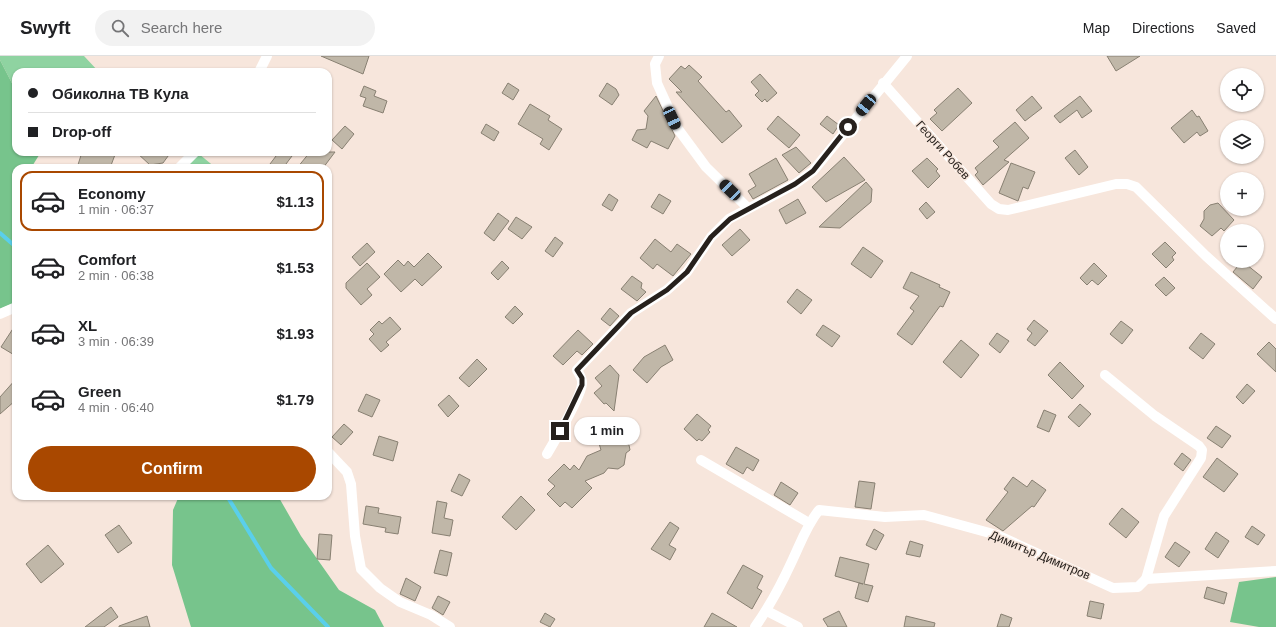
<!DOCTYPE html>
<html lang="en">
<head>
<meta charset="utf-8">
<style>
	:root { --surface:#fff; --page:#f2f2f2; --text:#202124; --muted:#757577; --line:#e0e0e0; --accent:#a94800 }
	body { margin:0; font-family:Arial,sans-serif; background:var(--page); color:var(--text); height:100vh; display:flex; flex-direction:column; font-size:15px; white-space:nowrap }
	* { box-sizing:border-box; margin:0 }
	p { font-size:13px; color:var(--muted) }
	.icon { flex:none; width:22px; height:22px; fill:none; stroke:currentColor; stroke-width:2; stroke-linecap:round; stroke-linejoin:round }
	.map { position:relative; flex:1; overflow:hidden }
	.panel { position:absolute; left:12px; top:108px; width:320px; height:336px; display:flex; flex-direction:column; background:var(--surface); border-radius:12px; box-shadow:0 1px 3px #0004 }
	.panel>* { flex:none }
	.banner { position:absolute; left:12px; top:12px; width:320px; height:88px; border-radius:12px; box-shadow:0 1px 3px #0004; display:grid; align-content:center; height:88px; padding:0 16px; background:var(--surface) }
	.controls { position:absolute; left:1220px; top:12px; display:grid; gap:8px }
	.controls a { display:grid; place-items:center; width:44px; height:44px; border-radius:50%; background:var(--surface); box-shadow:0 1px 3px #0004; font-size:20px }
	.end { position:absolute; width:18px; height:18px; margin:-9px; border:5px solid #27211d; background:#fff; box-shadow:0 0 0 2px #fff }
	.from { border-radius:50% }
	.bubble { position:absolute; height:28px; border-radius:14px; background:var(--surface); box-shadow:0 1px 3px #0004; font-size:13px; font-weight:800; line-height:28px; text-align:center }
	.car { position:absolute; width:12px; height:24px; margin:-12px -6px; border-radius:5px; box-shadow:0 0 3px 1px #0007; background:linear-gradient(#222 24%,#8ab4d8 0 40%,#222 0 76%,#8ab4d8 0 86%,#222 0) }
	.banner b { display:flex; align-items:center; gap:14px; height:38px; font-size:15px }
	.banner b+b { border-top:1px solid var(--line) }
	.banner i { width:10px; height:10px; background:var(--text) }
	ul { padding:7px 0 0; list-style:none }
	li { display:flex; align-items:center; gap:12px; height:60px; margin:0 8px 6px; padding:0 8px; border:2px solid transparent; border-radius:12px }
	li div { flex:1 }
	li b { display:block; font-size:15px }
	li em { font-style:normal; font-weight:800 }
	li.on { border-color:var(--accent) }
	li>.icon { width:36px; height:36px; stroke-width:1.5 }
	.button { display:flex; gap:8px; margin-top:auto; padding:8px 16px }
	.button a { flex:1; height:46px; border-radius:24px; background:var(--accent); color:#fff; font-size:16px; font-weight:800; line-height:46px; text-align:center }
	header { display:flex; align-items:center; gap:24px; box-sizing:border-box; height:56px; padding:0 20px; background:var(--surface); border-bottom:1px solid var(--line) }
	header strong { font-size:19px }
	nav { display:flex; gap:22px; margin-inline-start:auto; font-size:14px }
	.search { width:280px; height:36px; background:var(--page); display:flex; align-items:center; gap:10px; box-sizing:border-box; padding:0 14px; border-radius:22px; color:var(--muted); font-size:15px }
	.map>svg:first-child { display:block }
	.green { fill:#8fd3a1 }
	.forest { fill:#77c48c }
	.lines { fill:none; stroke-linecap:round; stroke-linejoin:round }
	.stream { stroke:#5acfeb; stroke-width:4 }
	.building { fill:#c0b7a8; stroke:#888072 }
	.street { stroke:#fff; stroke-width:10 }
	.route { stroke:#27211d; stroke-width:5 }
	.labels { text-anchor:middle; stroke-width:3; stroke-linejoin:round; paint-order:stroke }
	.street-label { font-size:12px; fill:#27211d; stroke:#f7e6dc }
</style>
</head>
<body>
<header>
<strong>Swyft</strong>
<div class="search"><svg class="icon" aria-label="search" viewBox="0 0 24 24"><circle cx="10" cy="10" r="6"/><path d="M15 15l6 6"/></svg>Search here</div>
<nav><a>Map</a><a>Directions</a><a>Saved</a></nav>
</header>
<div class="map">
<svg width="1276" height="571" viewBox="0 0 1276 571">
	<rect width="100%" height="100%" fill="#f7e6dc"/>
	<g class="green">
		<polygon points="0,0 84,0 99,16 16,16 16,35 0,4"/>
		<polygon points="199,98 216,112 184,112"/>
	</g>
	<g class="forest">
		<polygon points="0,4 16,35 16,96 41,96 31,112 16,112 16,246 0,253"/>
		<polygon points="179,440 278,440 301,480 339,534 375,554 384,571 191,571 172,509 173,454"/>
		<polygon points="1276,521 1276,571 1259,571 1230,566 1239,526"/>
	</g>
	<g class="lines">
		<g class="stream">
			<polyline points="0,177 16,191"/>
			<polyline points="227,440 271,512 328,571"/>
		</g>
	</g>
	<g class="building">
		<polygon points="321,0 369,0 363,18"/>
		<polygon points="1107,0 1140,0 1116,15"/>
		<polygon points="689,9 702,21 698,25 726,56 729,54 742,70 722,87 676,36 682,36 669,23 681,10 685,13"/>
		<polygon points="760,18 777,37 767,46 765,43 762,46 755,39 759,35 751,26"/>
		<polygon points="508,27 519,34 513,44 502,37"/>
		<polygon points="607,27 616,33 619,39 612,49 599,40"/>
		<polygon points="364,30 376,35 374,40 387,45 383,57 363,50 366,42 360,40"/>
		<polygon points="958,32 972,47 942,75 930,63 937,57 934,54"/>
		<polygon points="656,40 675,80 668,93 651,85 647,92 632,84 637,74 646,73 648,60 644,55"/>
		<polygon points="1032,40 1042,52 1025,65 1016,54"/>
		<polygon points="1080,40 1092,55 1082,62 1077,54 1060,67 1054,60"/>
		<polygon points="530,48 550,60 548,64 562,73 549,94 540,88 543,83 518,68"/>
		<polygon points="1192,54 1197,61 1199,60 1208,75 1200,80 1197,76 1184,87 1171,72"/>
		<polygon points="778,60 800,79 789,92 767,73"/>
		<polygon points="827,60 839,69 833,78 820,68"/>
		<polygon points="1015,66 1029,82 1004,104 1009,106 983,129 975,119 978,116 975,112 999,91 993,85"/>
		<polygon points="486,68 499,76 494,85 481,77"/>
		<polygon points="345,70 354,78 342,93 332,84"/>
		<polygon points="796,91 811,107 799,117 782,99"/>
		<polygon points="1075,94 1088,111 1079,119 1065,102"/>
		<polygon points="82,96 116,96 110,112 77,112"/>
		<polygon points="136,96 171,96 163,107 150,109"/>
		<polygon points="279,96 295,96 283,112 267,112"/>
		<polygon points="310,96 335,96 323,112 297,112"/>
		<polygon points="844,101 865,124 826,146 812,131"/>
		<polygon points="776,102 788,124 753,143 748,135 756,130 749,118"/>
		<polygon points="927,102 938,113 936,115 940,120 928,132 912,115"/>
		<polygon points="1011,107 1035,116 1028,133 1023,131 1018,145 999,137"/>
		<polygon points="866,126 872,133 871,146 840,172 819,171"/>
		<polygon points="609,138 618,144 612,155 602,149"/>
		<polygon points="659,138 671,145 663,158 651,151"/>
		<polygon points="798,143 806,157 786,168 779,154"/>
		<polygon points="926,146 935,156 927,163 919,153"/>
		<polygon points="1218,147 1234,164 1224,175 1221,172 1212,180 1200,170 1204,163 1204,155 1210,149"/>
		<polygon points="498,157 509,165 494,185 484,177"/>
		<polygon points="516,161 532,171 522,183 508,173"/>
		<polygon points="740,173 750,184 732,200 722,189"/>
		<polygon points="555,181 563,187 553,201 545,195"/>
		<polygon points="655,183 671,196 677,188 691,198 673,220 657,208 653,213 640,202"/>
		<polygon points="1165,186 1176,197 1172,201 1174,204 1166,212 1152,198"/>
		<polygon points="367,187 375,196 360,210 352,201"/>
		<polygon points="863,191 883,205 871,222 851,208"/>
		<polygon points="428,197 442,211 422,230 415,223 401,236 384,218 398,204 404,210 408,205 414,211"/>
		<polygon points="502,205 509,212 498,224 491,217"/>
		<polygon points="1242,205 1262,221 1253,233 1233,216"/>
		<polygon points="367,207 380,221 367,233 372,239 361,249 346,232 346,227"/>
		<polygon points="1094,207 1107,220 1098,229 1092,224 1087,229 1080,222"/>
		<polygon points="911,216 940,229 939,231 950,236 943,251 940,250 912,289 897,278 914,255 910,252 919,240 903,232"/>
		<polygon points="632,220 642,227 641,232 646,236 637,245 621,233"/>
		<polygon points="1164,221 1175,232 1166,240 1155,229"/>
		<polygon points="797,233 812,244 801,258 787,246"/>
		<polygon points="515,250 523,258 513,268 505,261"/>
		<polygon points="610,252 619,260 610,270 601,263"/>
		<polygon points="390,261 401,273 386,286 389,289 381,296 369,283 374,278 370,274 379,265 382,268"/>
		<polygon points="1034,264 1048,275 1035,290 1027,284 1032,277 1027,273"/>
		<polygon points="1121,265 1133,274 1122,288 1110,278"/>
		<polygon points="16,268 16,300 1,291"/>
		<polygon points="823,269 840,280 832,291 816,279"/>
		<polygon points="578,274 593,288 582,299 577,295 563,309 553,300"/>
		<polygon points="997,277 1009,285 1000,297 989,288"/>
		<polygon points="1201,277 1215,288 1203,303 1189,292"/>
		<polygon points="961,284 979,299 961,322 943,306"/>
		<polygon points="1269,286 1276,293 1276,316 1257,298"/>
		<polygon points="665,289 673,304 661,311 647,327 633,314 644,301"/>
		<polygon points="477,303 487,313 469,331 459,322"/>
		<polygon points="1060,306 1084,330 1072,343 1048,319"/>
		<polygon points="610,309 619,319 614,355 606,347 604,348 594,337 602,330 595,322"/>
		<polygon points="16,323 16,344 0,358 0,341"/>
		<polygon points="1247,328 1255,335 1243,348 1236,341"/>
		<polygon points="366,338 380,344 372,361 358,355"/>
		<polygon points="449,339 459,350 448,361 438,349"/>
		<polygon points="1080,348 1091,358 1079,371 1068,361"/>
		<polygon points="1044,354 1056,359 1049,376 1037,371"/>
		<polygon points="697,358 711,370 708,374 710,376 702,385 699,383 697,385 684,373"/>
		<polygon points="344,368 353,376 341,389 332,381"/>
		<polygon points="1216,370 1231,380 1222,392 1207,382"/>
		<polygon points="616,379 629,389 630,394 626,397 624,409 618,413 608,412 604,417 585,425 592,432 572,452 565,446 560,451 547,438 555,430 548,424 564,408 570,414 574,409 579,414 587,400 601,394 598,384 600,381 604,380 611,382"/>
		<polygon points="379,380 398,386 393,405 373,399"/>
		<polygon points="736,391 759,404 753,415 747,411 743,418 726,408"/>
		<polygon points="1182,397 1191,404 1183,415 1174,408"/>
		<polygon points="1217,402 1238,418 1224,436 1203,421"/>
		<polygon points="459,418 470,424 462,440 451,435"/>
		<polygon points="1013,421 1027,431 1032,424 1046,434 1034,451 1032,450 1003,475 986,464 1008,436 1004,433"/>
		<polygon points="859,425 875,427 871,453 855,451"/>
		<polygon points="781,426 798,437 790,449 774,439"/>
		<polygon points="521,440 535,454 516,474 502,461"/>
		<polygon points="437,445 447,447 444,462 453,464 450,480 432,477"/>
		<polygon points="366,450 379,452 378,457 401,461 398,478 385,476 386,472 363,468"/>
		<polygon points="1122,452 1139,466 1126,482 1109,468"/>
		<polygon points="670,466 679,472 669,489 676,493 670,504 651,493"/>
		<polygon points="119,469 132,487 118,497 105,479"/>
		<polygon points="1252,470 1265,479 1258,489 1245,481"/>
		<polygon points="874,473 884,479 876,494 866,489"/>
		<polygon points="1216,476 1229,485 1218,502 1205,493"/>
		<polygon points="319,478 332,479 330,504 317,503"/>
		<polygon points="910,485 923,489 920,501 906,498"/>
		<polygon points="1175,486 1190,496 1179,511 1165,501"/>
		<polygon points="48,489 64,508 41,527 26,508"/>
		<polygon points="440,494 452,497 447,520 434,517"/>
		<polygon points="840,501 869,508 864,528 873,530 868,546 855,542 859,527 863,528 835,520"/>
		<polygon points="743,509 763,520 757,532 762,535 752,553 727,537"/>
		<polygon points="406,522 421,531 415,545 400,538"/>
		<polygon points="1207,531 1227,537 1224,548 1204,542"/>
		<polygon points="438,540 450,546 443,559 432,552"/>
		<polygon points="1090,545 1104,548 1101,563 1087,560"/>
		<polygon points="111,551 118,561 104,571 85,571"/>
		<polygon points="839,555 847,571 828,571 823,563"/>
		<polygon points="545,557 555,563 550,571 540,566"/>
		<polygon points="712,557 737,571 704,571"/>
		<polygon points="1001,558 1012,562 1009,571 997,571"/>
		<polygon points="147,560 150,571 119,571 119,570"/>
		<polygon points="906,560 935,567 934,571 904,571"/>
	</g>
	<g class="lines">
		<g class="street">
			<polyline points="659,0 655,8 657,27 678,73 706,111 748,152"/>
			<polyline points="259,16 267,0"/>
			<polyline points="883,27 991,148 999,153 1008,154 1116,128 1127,128 1136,131 1206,200 1276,263"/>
			<polyline points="179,112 195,96"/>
			<polyline points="0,258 16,251"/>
			<polyline points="1105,319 1155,360 1199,390 1202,394 1201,402 1164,460 1146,523"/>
			<polyline points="328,396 347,416 351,428 355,480 361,513 380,532 400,546 431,559 450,571"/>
			<path d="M547,398C555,384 581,342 582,328C583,323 579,318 577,314L631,257L667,234L687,216L711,181L729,163L795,128L813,115L907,0"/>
			<polyline points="701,404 809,467"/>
			<polyline points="767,555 798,571"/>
			<path d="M755,571C770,550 782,527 793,503C801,486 807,469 819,454L885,461L924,459L997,479L1113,532L1138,531L1146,523L1276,515"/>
		</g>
	</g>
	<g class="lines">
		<polyline class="route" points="560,375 582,329 582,322 577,314 631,257 667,234 687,216 711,181 730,163 795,128 813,115 848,71"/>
	</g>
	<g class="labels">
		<g class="street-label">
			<text transform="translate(943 94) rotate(48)" y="4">Георги Робев</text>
			<text transform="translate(1040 499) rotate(23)" y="4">Димитър Димитров</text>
		</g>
	</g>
</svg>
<div class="controls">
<a><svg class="icon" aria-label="locate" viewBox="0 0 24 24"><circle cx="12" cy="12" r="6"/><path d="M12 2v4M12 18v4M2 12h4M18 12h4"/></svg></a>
<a><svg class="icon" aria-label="layers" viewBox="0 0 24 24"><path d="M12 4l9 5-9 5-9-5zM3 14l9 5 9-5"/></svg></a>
<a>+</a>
<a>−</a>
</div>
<i class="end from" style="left:848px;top:71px"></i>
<i class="end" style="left:560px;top:375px"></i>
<div class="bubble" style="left:574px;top:361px;width:66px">1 min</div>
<i class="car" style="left:866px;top:49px;rotate:219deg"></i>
<i class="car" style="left:672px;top:62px;rotate:155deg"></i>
<i class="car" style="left:730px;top:134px;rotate:314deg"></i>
<div class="banner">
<b><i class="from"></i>Обиколна ТВ Кула</b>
<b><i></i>Drop-off</b>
</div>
<section class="panel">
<ul>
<li class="on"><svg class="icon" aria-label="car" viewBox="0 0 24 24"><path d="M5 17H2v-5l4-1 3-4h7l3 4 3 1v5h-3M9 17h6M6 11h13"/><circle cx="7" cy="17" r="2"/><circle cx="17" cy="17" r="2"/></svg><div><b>Economy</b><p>1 min · 06:37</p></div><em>$1.13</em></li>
<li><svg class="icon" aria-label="car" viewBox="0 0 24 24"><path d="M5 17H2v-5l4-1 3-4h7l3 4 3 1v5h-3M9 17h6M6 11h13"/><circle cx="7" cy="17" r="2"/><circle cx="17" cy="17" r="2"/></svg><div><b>Comfort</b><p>2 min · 06:38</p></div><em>$1.53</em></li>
<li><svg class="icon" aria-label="car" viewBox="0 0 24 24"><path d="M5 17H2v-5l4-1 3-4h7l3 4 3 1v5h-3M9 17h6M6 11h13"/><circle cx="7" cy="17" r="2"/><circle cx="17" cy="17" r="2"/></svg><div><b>XL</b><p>3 min · 06:39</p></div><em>$1.93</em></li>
<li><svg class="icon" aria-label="car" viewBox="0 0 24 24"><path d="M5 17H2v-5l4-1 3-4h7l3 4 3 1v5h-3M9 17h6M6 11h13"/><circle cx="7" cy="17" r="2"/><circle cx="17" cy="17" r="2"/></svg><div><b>Green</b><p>4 min · 06:40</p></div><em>$1.79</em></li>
</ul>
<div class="button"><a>Confirm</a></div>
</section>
</div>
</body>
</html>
